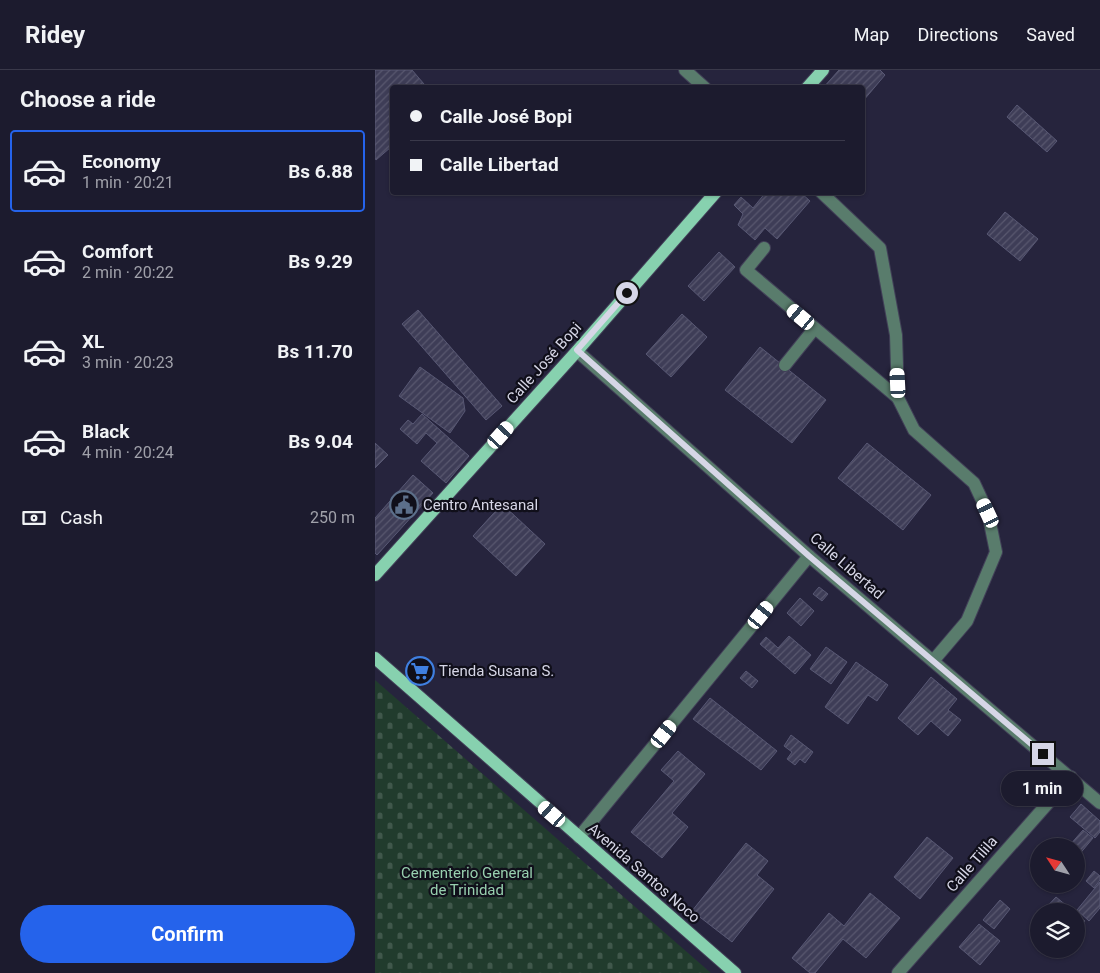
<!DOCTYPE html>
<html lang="en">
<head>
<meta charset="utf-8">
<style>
	:root { --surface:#1c1b2e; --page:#252436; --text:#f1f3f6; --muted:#a0a1aa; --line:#3a394a; --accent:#2563eb }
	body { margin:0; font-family:Roboto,sans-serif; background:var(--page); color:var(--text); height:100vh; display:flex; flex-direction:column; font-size:19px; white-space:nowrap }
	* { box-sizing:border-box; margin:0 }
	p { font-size:16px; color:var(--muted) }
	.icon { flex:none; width:28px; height:28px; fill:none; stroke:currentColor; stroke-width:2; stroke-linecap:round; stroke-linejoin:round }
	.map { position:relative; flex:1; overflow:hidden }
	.side { display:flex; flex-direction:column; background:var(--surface); width:375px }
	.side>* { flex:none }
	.banner { position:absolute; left:15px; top:15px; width:475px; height:110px; border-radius:5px; box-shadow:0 1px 4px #0004,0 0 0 1px var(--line); display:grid; align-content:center; height:110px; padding:0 20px; background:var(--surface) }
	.needle { width:32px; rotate:306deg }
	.fabs { position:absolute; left:655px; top:768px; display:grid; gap:10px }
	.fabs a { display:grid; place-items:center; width:55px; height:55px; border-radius:50%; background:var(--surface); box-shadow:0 1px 4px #0004,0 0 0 1px var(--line); font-size:25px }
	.end { position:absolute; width:22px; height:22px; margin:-11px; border:6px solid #d6d6e6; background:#111; box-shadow:0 0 0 2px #111 }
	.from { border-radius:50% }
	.bubble { position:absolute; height:35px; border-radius:18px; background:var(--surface); box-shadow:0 1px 4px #0004,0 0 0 1px var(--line); font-size:16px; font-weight:700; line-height:35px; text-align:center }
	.car { position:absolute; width:15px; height:30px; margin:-15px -8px; border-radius:6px; box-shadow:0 0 4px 1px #0007; background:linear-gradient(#fff 24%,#345 0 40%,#fff 0 76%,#345 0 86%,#fff 0) }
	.banner b { display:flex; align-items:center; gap:18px; height:48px; font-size:19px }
	.banner b+b { border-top:1px solid var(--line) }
	.banner i { width:12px; height:12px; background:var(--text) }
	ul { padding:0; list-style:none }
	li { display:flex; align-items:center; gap:15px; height:82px; margin:0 10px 8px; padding:0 10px; border:2px solid transparent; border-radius:5px }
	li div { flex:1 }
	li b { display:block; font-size:19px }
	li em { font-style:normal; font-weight:700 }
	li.on { border-color:var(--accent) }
	li>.icon { width:45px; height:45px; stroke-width:1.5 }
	h2 { padding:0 20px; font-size:22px; line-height:60px }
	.pay { display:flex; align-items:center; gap:12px; height:55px; padding:0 20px; font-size:19px }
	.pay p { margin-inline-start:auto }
	.cta { display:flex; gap:10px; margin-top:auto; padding:10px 20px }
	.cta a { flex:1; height:58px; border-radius:30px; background:var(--accent); color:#fff; font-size:20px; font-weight:700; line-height:58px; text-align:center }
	header { display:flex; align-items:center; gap:30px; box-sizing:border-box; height:70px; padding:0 25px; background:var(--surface); border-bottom:1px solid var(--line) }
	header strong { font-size:24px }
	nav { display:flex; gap:28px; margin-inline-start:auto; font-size:18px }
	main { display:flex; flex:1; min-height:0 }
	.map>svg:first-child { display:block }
	.cemetery { fill:url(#cemetery-stones) }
	.building { fill:url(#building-hatch); stroke:#585874 }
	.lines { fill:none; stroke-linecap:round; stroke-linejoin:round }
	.minor-casing { stroke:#424058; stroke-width:14 }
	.major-casing { stroke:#424058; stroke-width:14 }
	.minor { stroke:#597c6c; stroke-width:12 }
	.major { stroke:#87d1af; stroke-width:12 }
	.route { stroke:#d6d6e6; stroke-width:6 }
	.labels { text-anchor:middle; stroke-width:4.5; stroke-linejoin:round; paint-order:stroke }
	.street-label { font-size:15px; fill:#d6d6e6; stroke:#100f1a }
	.poi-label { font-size:15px; fill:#d6d6e6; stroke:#100f1a; text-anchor:start }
	.park-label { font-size:15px; fill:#97cfae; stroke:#100f1a }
</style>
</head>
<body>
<header>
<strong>Ridey</strong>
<nav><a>Map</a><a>Directions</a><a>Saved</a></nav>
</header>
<main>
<section class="side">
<h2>Choose a ride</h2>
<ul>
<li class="on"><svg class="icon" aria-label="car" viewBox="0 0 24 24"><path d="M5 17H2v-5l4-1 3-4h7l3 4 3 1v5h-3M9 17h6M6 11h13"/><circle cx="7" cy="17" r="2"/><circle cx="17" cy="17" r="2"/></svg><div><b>Economy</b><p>1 min · 20:21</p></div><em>Bs 6.88</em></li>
<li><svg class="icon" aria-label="car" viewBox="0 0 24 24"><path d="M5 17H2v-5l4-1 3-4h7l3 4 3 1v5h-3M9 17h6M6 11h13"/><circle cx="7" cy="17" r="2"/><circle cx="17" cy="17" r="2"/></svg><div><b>Comfort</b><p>2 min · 20:22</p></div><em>Bs 9.29</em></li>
<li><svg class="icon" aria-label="car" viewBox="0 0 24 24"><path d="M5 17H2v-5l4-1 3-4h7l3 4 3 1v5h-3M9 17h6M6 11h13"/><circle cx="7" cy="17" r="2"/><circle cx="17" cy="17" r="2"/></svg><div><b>XL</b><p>3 min · 20:23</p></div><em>Bs 11.70</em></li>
<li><svg class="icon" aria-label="car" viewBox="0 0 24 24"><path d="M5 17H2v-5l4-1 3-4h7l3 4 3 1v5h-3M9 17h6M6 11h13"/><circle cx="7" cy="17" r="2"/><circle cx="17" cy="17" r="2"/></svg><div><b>Black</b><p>4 min · 20:24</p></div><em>Bs 9.04</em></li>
</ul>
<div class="pay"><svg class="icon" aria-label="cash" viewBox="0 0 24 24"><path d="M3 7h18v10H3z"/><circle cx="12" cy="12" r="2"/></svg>Cash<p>250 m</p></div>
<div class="cta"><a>Confirm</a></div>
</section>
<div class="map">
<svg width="725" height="903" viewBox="0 0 725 903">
	<defs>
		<pattern id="cemetery-stones" width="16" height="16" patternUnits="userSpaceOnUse" patternTransform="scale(1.25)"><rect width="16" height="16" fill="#213b2d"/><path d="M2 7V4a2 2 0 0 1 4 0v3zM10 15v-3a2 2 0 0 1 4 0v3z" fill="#40574b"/></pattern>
		<pattern id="building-hatch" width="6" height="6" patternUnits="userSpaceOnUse" patternTransform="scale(1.25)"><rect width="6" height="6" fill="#3e3d57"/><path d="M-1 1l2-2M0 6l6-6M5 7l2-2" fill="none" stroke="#59586f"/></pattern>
	</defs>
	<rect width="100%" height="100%" fill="#26243d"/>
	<polygon class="cemetery" points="0,610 336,903 0,903"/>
	<g class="building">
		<polygon points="0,0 37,0 49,14 46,18 18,18 18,79 16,77 1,90 0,88"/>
		<polygon points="464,0 505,0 510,5 488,31 488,18 448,18"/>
		<polygon points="642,35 682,71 672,82 632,47"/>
		<polygon points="391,122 425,122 435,131 402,169 390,158 380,170 363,155 368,144 359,135 366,127 378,138"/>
		<polygon points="630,142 663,169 645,191 612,164"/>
		<polygon points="344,182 360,197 329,231 313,216"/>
		<polygon points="43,240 127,336 111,350 27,254"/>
		<polygon points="307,244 332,267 296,307 271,284"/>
		<polygon points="385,277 451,330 417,373 350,320"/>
		<polygon points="45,297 88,328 90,341 75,363 24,326"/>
		<polygon points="47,344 94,386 71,413 46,391 62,373 51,363 42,374 25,359 33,350 38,354"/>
		<polygon points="0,373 13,385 0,398"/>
		<polygon points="492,373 556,425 528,460 463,408"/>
		<polygon points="38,405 58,423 2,485 0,483 0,448"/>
		<polygon points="127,434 170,474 141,506 98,466"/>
		<polygon points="444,517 453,524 447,531 438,524"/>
		<polygon points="425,528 439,541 426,556 412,543"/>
		<polygon points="414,566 436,585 420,604 385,574 391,567 403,578"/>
		<polygon points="451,577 472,592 456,614 435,599"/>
		<polygon points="481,592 513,615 502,631 493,625 473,654 450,637"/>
		<polygon points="371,601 383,611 377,618 365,608"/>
		<polygon points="556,607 582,629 573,640 586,650 573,666 556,651 543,665 523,648"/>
		<polygon points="335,628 402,681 386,700 318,649"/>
		<polygon points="416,665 438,682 430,693 425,689 420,695 412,689 417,682 409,676"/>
		<polygon points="303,681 330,704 297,743 313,757 287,788 256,762 299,711 286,700"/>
		<polygon points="706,734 725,751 725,762 720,768 695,747"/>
		<polygon points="708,760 718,768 703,786 701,784 701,776 694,776"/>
		<polygon points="552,767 578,788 545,829 519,807"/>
		<polygon points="371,773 393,791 382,805 399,819 357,872 317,841"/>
		<polygon points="719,801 725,806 725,810 719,818 711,811"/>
		<polygon points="725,812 725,838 714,851 702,840"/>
		<polygon points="495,823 525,848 491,888 468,869 440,903 435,903 417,888 454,843 469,856"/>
		<polygon points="681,827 698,841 668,841"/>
		<polygon points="625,830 635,839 619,859 608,850"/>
		<polygon points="701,844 710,851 701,861"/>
		<polygon points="604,854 625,871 605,895 584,877"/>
	</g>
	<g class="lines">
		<defs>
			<g id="minor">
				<polyline points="310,0 330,18"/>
				<polyline points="446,122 505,178 521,265 523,328"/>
				<polyline points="389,178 371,200 523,328 539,360 599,413 613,443 621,482 592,551 558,591"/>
				<polyline points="202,281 434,486 725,733"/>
				<polyline points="410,295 439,259"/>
				<polyline points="204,767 434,486"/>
				<polyline points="523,903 696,707"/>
			</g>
			<g id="major">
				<polyline points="432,18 448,0"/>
				<polyline points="0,505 202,281 341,122"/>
				<polyline points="0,588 360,903"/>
			</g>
		</defs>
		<use href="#minor" class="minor-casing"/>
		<use href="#major" class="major-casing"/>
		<use href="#minor" class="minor"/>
		<use href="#major" class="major"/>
	</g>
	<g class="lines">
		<polyline class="route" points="252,223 202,280 434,486 668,684"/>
	</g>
	<defs>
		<symbol id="civic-ring" viewBox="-11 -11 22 22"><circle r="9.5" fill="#100f1a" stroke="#5c6f8a" stroke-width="1.5"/><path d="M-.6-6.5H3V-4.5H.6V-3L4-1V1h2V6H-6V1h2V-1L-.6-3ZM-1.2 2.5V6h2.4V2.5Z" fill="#5c6f8a"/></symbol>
		<symbol id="supermarket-ring" viewBox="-11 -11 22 22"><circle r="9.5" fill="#100f1a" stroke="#3f7fe0" stroke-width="1.5"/><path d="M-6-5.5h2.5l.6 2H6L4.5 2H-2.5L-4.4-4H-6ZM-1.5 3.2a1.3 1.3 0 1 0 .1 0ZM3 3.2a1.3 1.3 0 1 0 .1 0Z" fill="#3f7fe0"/></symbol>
	</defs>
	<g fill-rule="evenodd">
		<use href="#civic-ring" x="13" y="419" width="32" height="32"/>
		<use href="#supermarket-ring" x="29" y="585" width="32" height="32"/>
	</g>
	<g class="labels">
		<g class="street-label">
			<text transform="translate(169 293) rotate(-48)" y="5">Calle José Bopi</text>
			<text transform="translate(472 496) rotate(41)" y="5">Calle Libertad</text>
			<text transform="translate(597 794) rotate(-49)" y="5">Calle Tilila</text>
			<text transform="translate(269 803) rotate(41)" y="5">Avenida Santos Noco</text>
		</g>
		<g class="poi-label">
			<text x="48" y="440">Centro Antesanal</text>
			<text x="64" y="606">Tienda Susana S.</text>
		</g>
		<g class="park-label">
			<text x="92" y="808">Cementerio General<tspan x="92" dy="17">de Trinidad</tspan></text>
		</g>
	</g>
</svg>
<div class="fabs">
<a><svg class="needle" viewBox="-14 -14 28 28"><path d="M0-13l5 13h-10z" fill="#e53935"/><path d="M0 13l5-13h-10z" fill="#a0a1aa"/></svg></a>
<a><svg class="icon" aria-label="layers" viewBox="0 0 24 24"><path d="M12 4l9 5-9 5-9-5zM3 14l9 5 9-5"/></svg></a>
</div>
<i class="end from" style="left:252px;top:223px"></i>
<i class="end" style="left:668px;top:684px"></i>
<div class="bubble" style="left:626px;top:701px;width:82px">1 min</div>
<i class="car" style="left:426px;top:247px;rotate:310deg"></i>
<i class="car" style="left:523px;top:313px;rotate:357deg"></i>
<i class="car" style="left:126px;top:365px;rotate:42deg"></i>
<i class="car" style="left:613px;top:443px;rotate:335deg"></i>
<i class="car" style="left:386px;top:545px;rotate:39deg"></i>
<i class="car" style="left:289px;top:664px;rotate:39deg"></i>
<i class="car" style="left:177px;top:744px;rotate:311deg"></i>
<div class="banner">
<b><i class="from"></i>Calle José Bopi</b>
<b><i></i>Calle Libertad</b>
</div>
</div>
</main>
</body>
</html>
